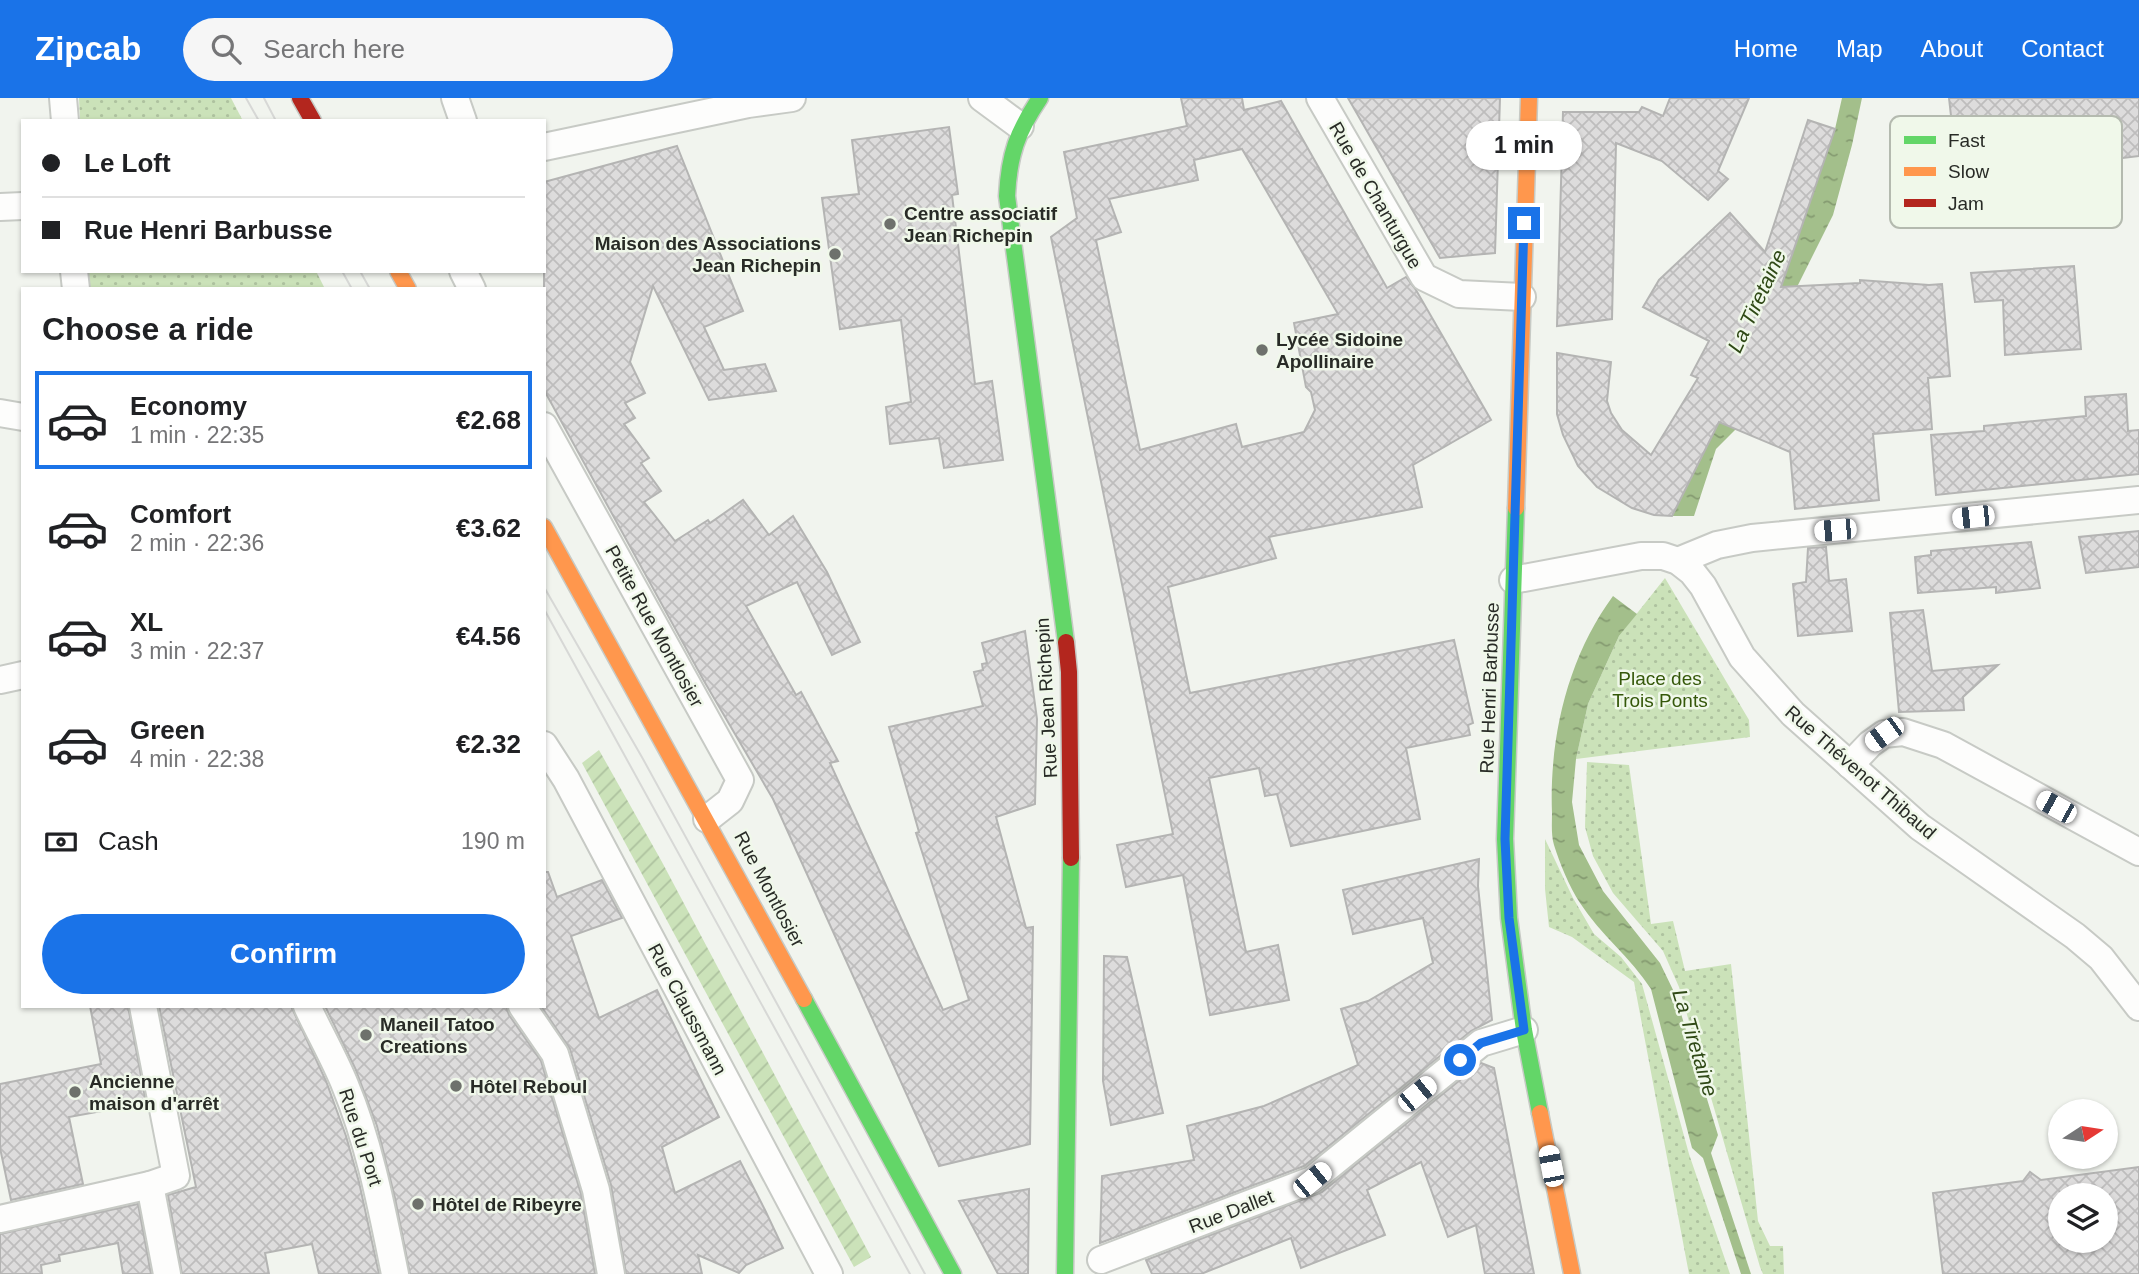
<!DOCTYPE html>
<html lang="en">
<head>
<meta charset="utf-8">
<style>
	:root { --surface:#fff; --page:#f6f6f6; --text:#202124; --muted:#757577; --line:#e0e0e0; --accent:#1a73e8 }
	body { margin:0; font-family:Arial,sans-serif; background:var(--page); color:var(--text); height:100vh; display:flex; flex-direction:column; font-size:26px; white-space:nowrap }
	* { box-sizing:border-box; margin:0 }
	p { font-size:23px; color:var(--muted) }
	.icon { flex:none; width:38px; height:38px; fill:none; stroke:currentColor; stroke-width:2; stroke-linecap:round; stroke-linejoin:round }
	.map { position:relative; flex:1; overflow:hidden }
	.drawer { position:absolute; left:21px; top:189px; width:525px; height:721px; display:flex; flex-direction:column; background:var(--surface); border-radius:0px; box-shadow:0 2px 5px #0004 }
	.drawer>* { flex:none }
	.guide { position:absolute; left:21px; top:21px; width:525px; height:154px; border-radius:0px; box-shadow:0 2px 5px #0004; display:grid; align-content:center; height:154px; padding:0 21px; background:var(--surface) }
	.needle { width:46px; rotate:78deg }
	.fabs { position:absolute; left:2048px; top:1001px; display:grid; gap:14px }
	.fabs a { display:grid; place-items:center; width:70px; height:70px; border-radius:50%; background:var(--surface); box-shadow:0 2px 5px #0004; font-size:35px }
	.end { position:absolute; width:32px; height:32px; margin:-16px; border:9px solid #1a73e8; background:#fff; box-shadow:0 0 0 4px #fff }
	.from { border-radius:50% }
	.bubble { position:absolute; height:49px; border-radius:24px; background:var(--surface); box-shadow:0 2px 5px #0004; font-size:23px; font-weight:700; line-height:49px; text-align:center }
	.car { position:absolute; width:21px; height:42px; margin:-21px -10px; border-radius:9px; box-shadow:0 0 5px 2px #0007; background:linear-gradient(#fff 24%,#345 0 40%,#fff 0 76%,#345 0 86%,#fff 0) }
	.guide b { display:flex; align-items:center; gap:24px; height:66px; font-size:26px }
	.guide b+b { border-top:2px solid var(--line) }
	.guide i { width:18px; height:18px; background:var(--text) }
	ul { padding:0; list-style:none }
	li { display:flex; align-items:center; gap:21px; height:98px; margin:0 14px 10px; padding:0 7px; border:4px solid transparent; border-radius:0px }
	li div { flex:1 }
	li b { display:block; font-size:26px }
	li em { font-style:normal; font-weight:700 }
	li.current { border-color:var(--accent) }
	li>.icon { width:63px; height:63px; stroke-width:1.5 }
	h2 { padding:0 21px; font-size:32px; line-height:84px }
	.pay { display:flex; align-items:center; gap:18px; height:77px; padding:0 21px; font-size:26px }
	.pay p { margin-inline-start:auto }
	.button { display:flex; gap:14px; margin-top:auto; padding:14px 21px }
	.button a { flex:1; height:80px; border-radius:42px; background:var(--accent); color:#fff; font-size:28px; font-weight:700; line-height:80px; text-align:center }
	header { display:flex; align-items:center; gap:42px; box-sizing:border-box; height:98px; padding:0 35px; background:var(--accent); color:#fff }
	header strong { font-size:33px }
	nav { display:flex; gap:38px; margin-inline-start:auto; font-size:24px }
	.search { width:490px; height:63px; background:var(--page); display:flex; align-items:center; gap:18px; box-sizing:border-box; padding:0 24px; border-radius:38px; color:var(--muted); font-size:26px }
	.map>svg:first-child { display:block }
	.grass { fill:url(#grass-dots) }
	.garden { fill:url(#garden-furrows) }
	.water { fill:url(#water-ripples) }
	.building { fill:url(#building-cross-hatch); stroke:#b4b4b3; stroke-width:2; fill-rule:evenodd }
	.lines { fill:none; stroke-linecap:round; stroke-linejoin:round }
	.street-casing { stroke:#c7cac5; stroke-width:30 }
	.fast-casing { stroke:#c7cac5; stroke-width:19 }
	.slow-casing { stroke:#c7cac5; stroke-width:19 }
	.jam-casing { stroke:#c7cac5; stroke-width:19 }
	.street { stroke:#fdfdfc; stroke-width:26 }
	.fast { stroke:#63d668; stroke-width:16 }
	.slow { stroke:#ff974d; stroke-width:16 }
	.jam { stroke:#b3261e; stroke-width:16 }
	.tram { stroke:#d7d8d6; stroke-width:2 }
	.route { stroke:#1a73e8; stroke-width:9 }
	.poi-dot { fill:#6e716c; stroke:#f0f8ea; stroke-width:2.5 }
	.labels { text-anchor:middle; stroke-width:5; stroke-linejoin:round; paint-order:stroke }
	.street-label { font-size:19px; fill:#282b26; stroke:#f0f8ea }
	.poi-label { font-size:19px; font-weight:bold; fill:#282b26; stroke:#f0f8ea; text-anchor:start }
	.park-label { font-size:19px; fill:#35580a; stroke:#f0f8ea }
	.water-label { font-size:21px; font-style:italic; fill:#2f4916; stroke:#f0f8ea }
	.key { fill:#f0f8ea; stroke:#b4baaf; stroke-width:2 }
	.key-label { font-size:19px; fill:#282b26 }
</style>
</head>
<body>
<header>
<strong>Zipcab</strong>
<div class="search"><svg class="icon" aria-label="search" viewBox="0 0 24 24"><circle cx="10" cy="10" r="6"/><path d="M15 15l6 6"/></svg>Search here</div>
<nav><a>Home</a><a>Map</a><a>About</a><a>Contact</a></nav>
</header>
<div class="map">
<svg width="2139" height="1176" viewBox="0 0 2139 1176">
	<defs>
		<pattern id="grass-dots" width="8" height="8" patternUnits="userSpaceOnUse" patternTransform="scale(1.75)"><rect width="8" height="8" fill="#cbe2b9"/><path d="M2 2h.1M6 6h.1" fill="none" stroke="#aec29f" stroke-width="1.8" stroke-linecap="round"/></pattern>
		<pattern id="garden-furrows" width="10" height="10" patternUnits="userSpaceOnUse" patternTransform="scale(1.75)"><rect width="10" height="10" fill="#cbe2b9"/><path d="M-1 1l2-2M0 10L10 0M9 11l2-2" fill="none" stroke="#aec29f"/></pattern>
		<pattern id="water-ripples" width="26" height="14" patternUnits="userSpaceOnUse" patternTransform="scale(1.75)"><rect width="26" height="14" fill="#a3bf8b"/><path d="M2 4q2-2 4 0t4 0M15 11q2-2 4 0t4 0" fill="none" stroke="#859b71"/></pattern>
		<pattern id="building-cross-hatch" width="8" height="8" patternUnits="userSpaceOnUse" patternTransform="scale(1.75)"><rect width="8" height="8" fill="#dddcdc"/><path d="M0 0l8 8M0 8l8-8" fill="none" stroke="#bebdbd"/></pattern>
	</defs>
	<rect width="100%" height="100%" fill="#f1f4ee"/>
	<g class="grass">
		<polygon points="79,0 231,0 243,23 80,23"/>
		<polygon points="85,173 316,173 325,191 86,191"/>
		<polygon points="1665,480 1749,622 1750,639 1576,661 1588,606 1619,538"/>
		<polygon points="1587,664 1629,667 1651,826 1673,823 1685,873 1731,866 1758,1123 1770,1148 1783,1148 1784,1176 1763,1176 1760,1169 1679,889 1663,853 1613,795 1593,758 1585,729"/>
		<polygon points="1545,741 1573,800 1594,836 1621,859 1642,886 1689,1056 1730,1176 1689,1176 1634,884 1572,839 1549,829 1545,791"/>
	</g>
	<polygon class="garden" points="599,652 662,764 871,1159 854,1169 582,665"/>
	<g class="water">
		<polygon points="1842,0 1862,0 1852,47 1833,117 1797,189 1736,331 1716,351 1694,418 1672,418 1702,359 1714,315 1785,178 1835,31"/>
		<path d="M1613,498L1637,516L1619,538L1588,606L1576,661L1572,704L1579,747L1603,793L1660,865L1675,896L1718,1037L1711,1055L1751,1176H1741L1703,1060L1692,1050L1651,891C1631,860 1600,836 1580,805C1569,788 1560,766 1554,747C1551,737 1552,725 1552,715C1549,639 1568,559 1613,498Z"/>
	</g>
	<g class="building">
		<path d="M1181,0H1242L1244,12L1281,3L1387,190L1406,179L1416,192L1491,322L1413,367L1422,409L1269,439L1276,460L1168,489L1190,595L1454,542L1473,625L1468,627L1470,637L1406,650L1420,721L1291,748L1277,696L1265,698L1259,670L1209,680L1246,854L1278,847L1289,902L1210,917L1183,777L1126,789L1117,747L1173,736L1051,139L1077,120L1064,54L1187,28ZM1242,51L1338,216L1294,225L1306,289L1311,294L1315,312L1304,334L1242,349L1236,326L1140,352L1096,142L1121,134L1109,101L1198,82L1194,62Z"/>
		<polygon points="1348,0 1500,0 1495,155 1440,160"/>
		<polygon points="1670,0 1749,0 1718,73 1728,81 1708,102 1662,63 1616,45 1612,221 1557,228 1563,14 1639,14 1642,9 1663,18"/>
		<polygon points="1949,0 2139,0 2139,58 1958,80"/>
		<polygon points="1808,22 1835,31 1781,189 1860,185 1860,182 1929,187 1942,186 1950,278 1928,280 1932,331 1873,336 1879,402 1795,411 1790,354 1719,324 1672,418 1654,417 1632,410 1597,389 1578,368 1563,337 1557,316 1557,255 1611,264 1607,303 1611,315 1622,332 1651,357 1698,280 1691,277 1709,243 1643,209 1659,182 1730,115 1765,154"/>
		<polygon points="949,29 958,96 952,97 975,286 992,283 1003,362 944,370 939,340 890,346 886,309 911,304 901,222 840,231 822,100 859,96 852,42"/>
		<polygon points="677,48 743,213 704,229 724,272 765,266 776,293 709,302 653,188 630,264 645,295 625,305 635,320 624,326 649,360 641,365 661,393 644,404 675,443 708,422 710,425 743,402 769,437 793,418 827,474 860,544 832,557 797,484 746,508 796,597 801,594 838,663 830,665 943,912 969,902 916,735 919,734 889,629 983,608 974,574 983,572 982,566 987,565 982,545 1025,533 1037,621 1035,706 996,719 1026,830 1033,829 1030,1046 939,1068 773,701 704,583 544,292 544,84"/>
		<polygon points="2074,168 2081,251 2005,257 2003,202 1975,204 1971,175"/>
		<polygon points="2126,296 2128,333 2139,332 2139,376 1936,397 1931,337 1984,333 1984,328 2086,318 2085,299"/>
		<polygon points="2139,433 2139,469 2086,475 2079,439"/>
		<polygon points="2031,444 2040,490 1996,495 1996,489 1918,495 1915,459 1931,457 1931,453"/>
		<polygon points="1826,449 1829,483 1846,481 1852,533 1798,538 1793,486 1806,484 1808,450"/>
		<polygon points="1923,512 1932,573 1998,567 1963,599 1964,612 1899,614 1890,515"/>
		<polygon points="1479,761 1478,788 1492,922 1471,933 1304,1068 1100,1145 1102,1078 1194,1062 1187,1028 1264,1008 1358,967 1341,911 1368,903 1433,865 1423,820 1353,836 1343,792"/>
		<polygon points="544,774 548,774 557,799 602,782 622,820 571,838 599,920 657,892 719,1019 662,1049 675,1095 740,1063 765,1112 783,1150 746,1167 739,1175 698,1157 702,1176 626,1176 611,1087 570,951 541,908 544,908"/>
		<polygon points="1104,858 1127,859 1163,1015 1111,1027 1103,983"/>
		<polygon points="90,908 128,908 146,1005 69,1019 83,1086 11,1102 0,1050 0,986 101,966"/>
		<polygon points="159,908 291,908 326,983 346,1038 359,1084 379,1176 319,1176 312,1146 265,1155 269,1176 182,1176 168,1097 196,1089"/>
		<polygon points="325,908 506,908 509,917 541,963 581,1096 595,1176 410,1176 395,1100 377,1028 355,970"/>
		<polygon points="1481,965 1494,970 1534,1176 1485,1176 1476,1127 1448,1139 1421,1064 1367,1092 1385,1137 1301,1170 1291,1140 1201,1176 1152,1176 1146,1162 1322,1094"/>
		<path d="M2139,1069V1176H1943L1933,1095L2023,1083L2030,1074L2041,1082ZM2060,1097H2105V1143H2060Z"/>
		<polygon points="1029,1091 1028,1176 998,1176 959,1103"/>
		<polygon points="138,1106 151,1176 123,1176 118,1145 59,1157 60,1163 41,1167 42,1176 0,1176 0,1136"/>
	</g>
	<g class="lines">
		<defs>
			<g id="street">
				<polyline points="63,0 65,23"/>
				<polyline points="455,0 463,23"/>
				<polyline points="982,0 1020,28"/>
				<polyline points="1320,0 1424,179 1459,196 1522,199"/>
				<polyline points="544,49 748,6 792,0"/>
				<polyline points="0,109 23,108"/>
				<polyline points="74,173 76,191"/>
				<polyline points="463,173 472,191"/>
				<polyline points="0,315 23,319"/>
				<polyline points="544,328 740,682 730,703 707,721"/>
				<polyline points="1678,463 1717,447 1752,440 2139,402"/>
				<polyline points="1513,482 1641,458 1663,458 1678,463 1692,474 1703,488 1742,559 1793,616 1920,729 2075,838 2101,860 2139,909"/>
				<polyline points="0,582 23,577"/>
				<polyline points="544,647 566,681 829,1176"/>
				<polyline points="1850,667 1870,646 1884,636 1903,634 1943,647 2139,754"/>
				<path d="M307,908C319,934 334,960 345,987C370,1047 382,1112 395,1176"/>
				<polyline points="522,908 555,956 596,1092 611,1176"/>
				<polyline points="150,1087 167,1176"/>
				<polyline points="0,1121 150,1087 176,1078 143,908"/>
				<polyline points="1101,1162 1312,1082 1481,945 1524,932"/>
			</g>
			<g id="fast">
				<path d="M1040,0C1017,34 1009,57 1007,98L1066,544"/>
				<polyline points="1516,410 1505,741 1509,820 1524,932 1540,1015"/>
				<polyline points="804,901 953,1176"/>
				<polyline points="1065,1176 1071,760"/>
			</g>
			<g id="slow">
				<polyline points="398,173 408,191"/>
				<polyline points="1516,410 1529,0"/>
				<polyline points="544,429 804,901"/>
				<polyline points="1540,1015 1572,1176"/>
			</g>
			<g id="jam">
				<polyline points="300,0 313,23"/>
				<polyline points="1066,544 1069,574 1071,760"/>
			</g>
		</defs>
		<use href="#street" class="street-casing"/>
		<use href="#fast" class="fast-casing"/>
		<use href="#slow" class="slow-casing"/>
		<use href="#jam" class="jam-casing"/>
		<use href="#street" class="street"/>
		<use href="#fast" class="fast"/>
		<use href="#slow" class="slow"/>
		<use href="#jam" class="jam"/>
		<g class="tram">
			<polyline points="246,0 259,23"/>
			<polyline points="264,0 276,23"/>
			<polyline points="342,173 352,191"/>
			<polyline points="360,173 370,191"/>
			<polyline points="544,489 643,661 925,1176"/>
			<polyline points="544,511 910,1176"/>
		</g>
	</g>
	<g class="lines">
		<polyline class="route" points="1460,962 1481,945 1524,932 1509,820 1505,741 1524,125"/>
	</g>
	<g class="poi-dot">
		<circle cx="890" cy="126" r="7"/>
		<circle cx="835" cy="156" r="7"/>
		<circle cx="1262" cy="252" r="7"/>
		<circle cx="366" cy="937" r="7"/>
		<circle cx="456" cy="988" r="7"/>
		<circle cx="75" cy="994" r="7"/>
		<circle cx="418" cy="1106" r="7"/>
	</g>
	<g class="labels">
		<g class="street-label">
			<text transform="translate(1376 97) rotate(60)" y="7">Rue de Chanturgue</text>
			<text transform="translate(655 528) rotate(61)" y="7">Petite Rue Montlosier</text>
			<text transform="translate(1489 590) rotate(-88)" y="7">Rue Henri Barbusse</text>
			<text transform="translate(1046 600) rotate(-93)" y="7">Rue Jean Richepin</text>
			<text transform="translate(1861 674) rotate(41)" y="7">Rue Thévenot Thibaud</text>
			<text transform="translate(770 791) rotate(62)" y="7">Rue Montlosier</text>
			<text transform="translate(688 911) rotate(62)" y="7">Rue Claussmann</text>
			<text transform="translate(361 1039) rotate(72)" y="7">Rue du Port</text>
			<text transform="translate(1231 1113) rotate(-21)" y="7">Rue Dallet</text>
		</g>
		<g class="poi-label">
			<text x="904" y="122">Centre associatif<tspan x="904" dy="22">Jean Richepin</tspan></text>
			<text x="821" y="152" text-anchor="end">Maison des Associations<tspan x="821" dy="22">Jean Richepin</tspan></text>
			<text x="1276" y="248">Lycée Sidoine<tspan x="1276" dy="22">Apollinaire</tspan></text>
			<text x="380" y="933">Maneil Tatoo<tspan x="380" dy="22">Creations</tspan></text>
			<text x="89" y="990">Ancienne<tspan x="89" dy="22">maison d'arrêt</tspan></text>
			<text x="470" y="995">Hôtel Reboul</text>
			<text x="432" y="1113">Hôtel de Ribeyre</text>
		</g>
		<g class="park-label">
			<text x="1660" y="587">Place des<tspan x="1660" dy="22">Trois Ponts</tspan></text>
		</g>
		<g class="water-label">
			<text transform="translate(1757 203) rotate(-65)" y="7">La Tiretaine</text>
			<text transform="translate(1695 945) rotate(73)" y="7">La Tiretaine</text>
		</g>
	</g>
	<rect x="1890" y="18" width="232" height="112" rx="10" class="key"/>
	<rect x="1904" y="38" width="32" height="8" fill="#63d668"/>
	<rect x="1904" y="69" width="32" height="9" fill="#ff974d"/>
	<rect x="1904" y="101" width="32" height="8" fill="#b3261e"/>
	<g class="key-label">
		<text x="1948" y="49">Fast</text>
		<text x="1948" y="80">Slow</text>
		<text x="1948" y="112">Jam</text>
	</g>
</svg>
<div class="fabs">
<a><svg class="needle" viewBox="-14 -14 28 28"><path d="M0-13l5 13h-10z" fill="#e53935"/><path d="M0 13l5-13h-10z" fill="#757577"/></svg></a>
<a><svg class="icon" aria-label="layers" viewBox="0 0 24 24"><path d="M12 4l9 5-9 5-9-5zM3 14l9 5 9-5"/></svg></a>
</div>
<i class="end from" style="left:1460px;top:962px"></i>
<i class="end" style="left:1524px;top:125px"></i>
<div class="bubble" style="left:1466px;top:23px;width:116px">1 min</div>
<i class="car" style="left:1973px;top:419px;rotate:264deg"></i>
<i class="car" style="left:1835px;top:432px;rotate:265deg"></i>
<i class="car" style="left:1884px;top:636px;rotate:234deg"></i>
<i class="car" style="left:2056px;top:709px;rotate:299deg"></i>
<i class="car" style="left:1417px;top:996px;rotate:51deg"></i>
<i class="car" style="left:1551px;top:1068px;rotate:349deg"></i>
<i class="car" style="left:1312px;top:1082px;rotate:51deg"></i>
<div class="guide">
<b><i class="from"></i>Le Loft</b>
<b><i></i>Rue Henri Barbusse</b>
</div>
<section class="drawer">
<h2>Choose a ride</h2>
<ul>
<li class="current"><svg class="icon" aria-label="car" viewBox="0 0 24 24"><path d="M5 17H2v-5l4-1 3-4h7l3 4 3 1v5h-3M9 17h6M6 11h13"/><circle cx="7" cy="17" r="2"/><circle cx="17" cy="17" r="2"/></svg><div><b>Economy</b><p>1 min · 22:35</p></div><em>€2.68</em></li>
<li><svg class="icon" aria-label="car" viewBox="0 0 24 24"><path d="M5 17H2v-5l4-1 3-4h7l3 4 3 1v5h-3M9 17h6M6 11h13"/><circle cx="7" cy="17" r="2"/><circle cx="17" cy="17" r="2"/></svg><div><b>Comfort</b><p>2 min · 22:36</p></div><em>€3.62</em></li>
<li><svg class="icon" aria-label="car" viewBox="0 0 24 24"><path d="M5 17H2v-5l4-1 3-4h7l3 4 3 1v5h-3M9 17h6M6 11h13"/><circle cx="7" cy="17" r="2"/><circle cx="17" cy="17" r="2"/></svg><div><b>XL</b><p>3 min · 22:37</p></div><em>€4.56</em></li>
<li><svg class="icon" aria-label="car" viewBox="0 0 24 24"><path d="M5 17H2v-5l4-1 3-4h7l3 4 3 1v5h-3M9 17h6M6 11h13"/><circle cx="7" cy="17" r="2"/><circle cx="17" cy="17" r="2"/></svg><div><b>Green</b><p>4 min · 22:38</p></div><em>€2.32</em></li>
</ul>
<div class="pay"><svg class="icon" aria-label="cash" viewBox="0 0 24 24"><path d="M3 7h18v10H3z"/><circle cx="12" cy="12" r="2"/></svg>Cash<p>190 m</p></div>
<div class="button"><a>Confirm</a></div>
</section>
</div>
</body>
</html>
